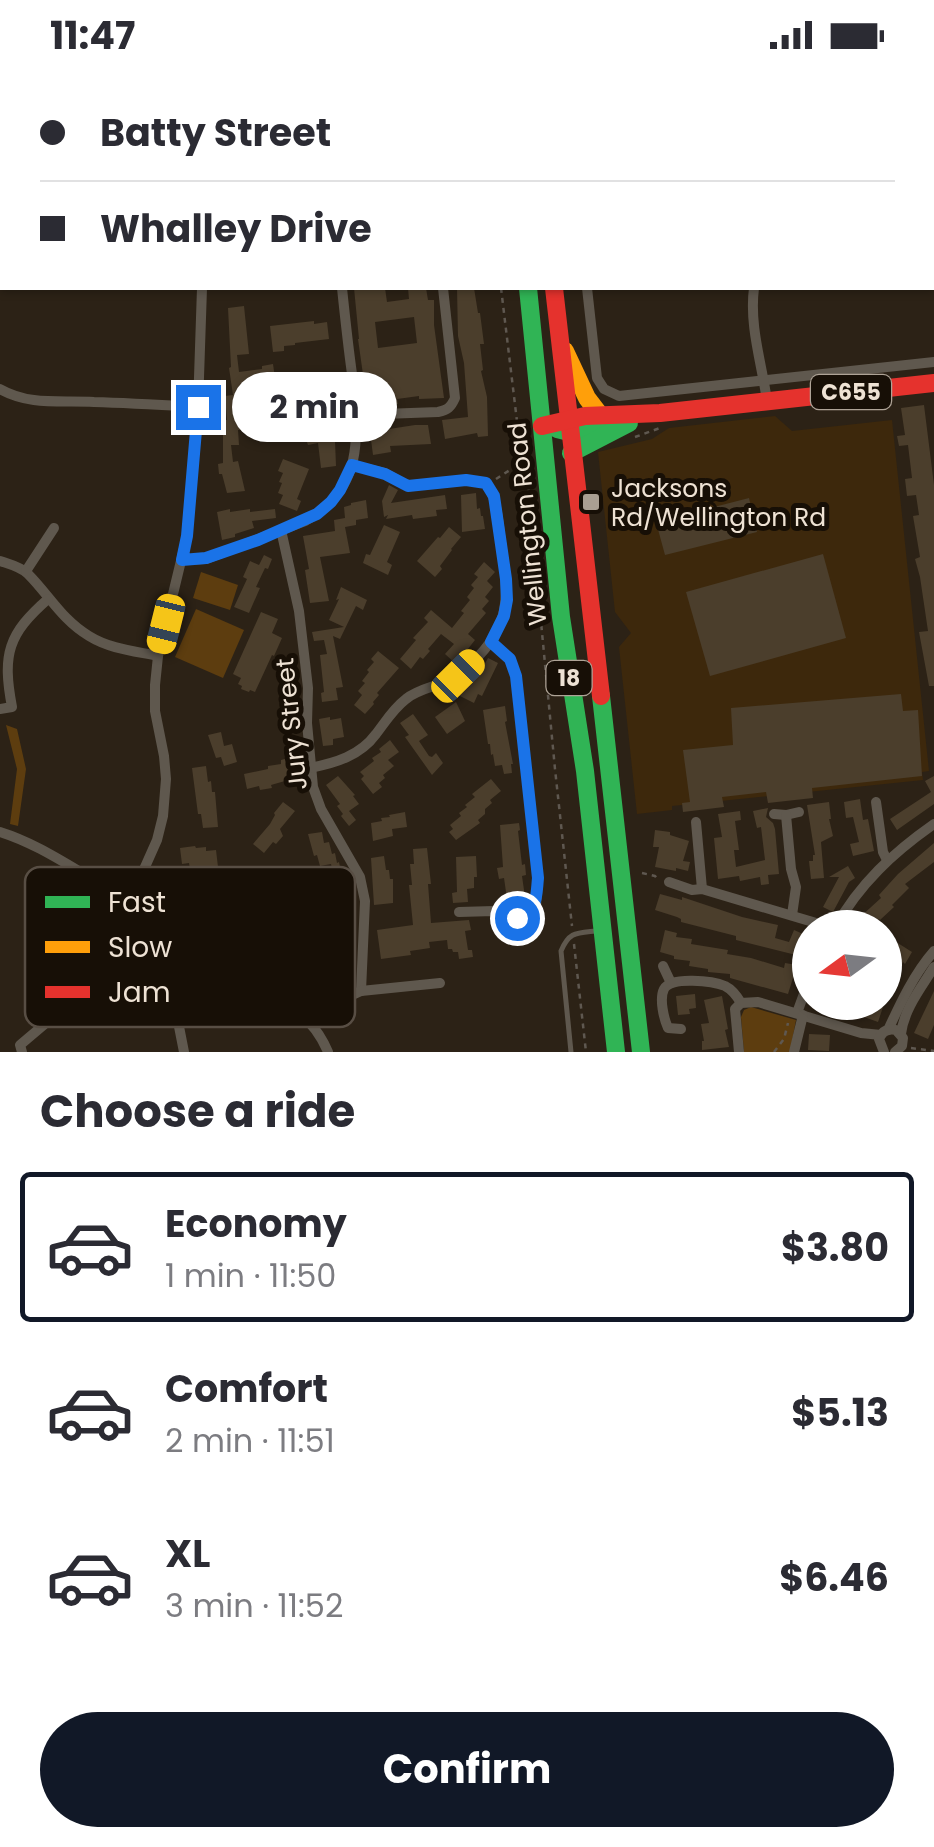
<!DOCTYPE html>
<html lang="en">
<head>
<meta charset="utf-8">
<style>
	:root { --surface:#fff; --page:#f2f2f3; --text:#2b2b33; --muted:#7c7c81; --line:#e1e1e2; --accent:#111827 }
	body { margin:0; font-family:Poppins,sans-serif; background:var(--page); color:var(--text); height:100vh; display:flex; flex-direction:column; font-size:38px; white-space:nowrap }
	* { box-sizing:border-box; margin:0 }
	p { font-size:32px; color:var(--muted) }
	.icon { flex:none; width:55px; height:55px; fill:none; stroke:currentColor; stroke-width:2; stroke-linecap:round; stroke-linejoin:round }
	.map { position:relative; height:982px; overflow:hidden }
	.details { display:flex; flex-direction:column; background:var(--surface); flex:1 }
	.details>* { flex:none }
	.hud { position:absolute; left:0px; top:0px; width:935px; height:220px; box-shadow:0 2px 8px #0004; display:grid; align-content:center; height:220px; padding:0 40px; background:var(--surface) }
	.needle { width:65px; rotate:255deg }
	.buttons { position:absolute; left:792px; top:840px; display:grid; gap:20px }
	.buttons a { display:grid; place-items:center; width:110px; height:110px; border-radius:50%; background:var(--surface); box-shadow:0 2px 8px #0004; font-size:50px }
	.end { position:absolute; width:45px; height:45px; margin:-22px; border:12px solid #1a73e8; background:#fff; box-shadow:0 0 0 5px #fff }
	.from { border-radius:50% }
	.bubble { position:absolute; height:70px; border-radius:35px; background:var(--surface); box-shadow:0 2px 8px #0004; font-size:32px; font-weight:700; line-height:70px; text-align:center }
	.car { position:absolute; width:30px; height:60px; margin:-30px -15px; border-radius:12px; box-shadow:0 0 8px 2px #0007; background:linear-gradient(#f5c518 24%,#345 0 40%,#f5c518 0 76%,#345 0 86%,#f5c518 0) }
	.hud b { display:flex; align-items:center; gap:35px; height:95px; font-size:38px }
	.hud b+b { border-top:2px solid var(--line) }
	.hud i { width:25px; height:25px; background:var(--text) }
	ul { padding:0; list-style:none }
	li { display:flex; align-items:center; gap:30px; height:150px; margin:0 20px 15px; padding:0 20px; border:5px solid transparent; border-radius:10px }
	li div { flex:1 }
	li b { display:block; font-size:38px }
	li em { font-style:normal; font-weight:700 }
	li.on { border-color:var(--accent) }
	li>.icon { width:90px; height:90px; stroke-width:1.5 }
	h2 { padding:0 40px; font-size:45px; line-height:120px }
	.primary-button { display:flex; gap:20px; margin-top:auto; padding:20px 40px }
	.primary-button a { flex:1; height:115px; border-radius:60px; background:var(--accent); color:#fff; font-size:40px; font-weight:700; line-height:115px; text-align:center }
	.status { display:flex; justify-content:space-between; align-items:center; height:70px; padding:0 50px; background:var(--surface); direction:ltr }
	.status svg { height:28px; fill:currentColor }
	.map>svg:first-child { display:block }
	.built { fill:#3d280c }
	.green { fill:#5d3d0f }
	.building { fill:#4b3e2c; fill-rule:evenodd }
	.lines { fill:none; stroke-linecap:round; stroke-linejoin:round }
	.path { stroke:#5f5850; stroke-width:2.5; stroke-dasharray:5 5; stroke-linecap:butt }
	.lane { stroke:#5f584e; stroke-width:5 }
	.street { stroke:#5f584e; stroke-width:10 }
	.fast { stroke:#30b455; stroke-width:18 }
	.slow { stroke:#ff9f0a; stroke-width:18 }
	.jam { stroke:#e5322d; stroke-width:18 }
	.route { stroke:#1a73e8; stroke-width:12 }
	.poi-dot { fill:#aa9f92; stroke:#170f06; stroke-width:4 }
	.labels { text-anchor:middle; stroke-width:10; stroke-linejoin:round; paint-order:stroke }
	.shield { fill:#170f06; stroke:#aea396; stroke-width:2.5 }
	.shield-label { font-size:22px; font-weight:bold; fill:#eee2d4 }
	.poi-label { font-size:25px; fill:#eee2d4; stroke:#170f06; text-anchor:start }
	.street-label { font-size:25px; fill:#eee2d4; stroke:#170f06 }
	.key { fill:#170f06; stroke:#584e44; stroke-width:2.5 }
	.key-label { font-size:28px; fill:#eee2d4 }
</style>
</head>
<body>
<div class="status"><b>11:47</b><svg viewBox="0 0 49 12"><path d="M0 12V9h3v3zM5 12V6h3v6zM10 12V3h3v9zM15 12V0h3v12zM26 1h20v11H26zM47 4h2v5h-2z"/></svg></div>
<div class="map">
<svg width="934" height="982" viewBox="0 0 934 982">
	<rect width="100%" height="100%" fill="#2c2216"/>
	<polygon class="built" points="775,346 792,361 892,350 929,701 922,702 923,710 672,736 672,740 637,744 619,577 631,563 615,542 598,382 652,369 669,358"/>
	<g class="green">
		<polygon points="201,502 238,515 230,540 193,528"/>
		<polygon points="196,539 244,560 223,608 175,587"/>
		<polygon points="6,655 17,659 26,699 18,756 10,754 17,699"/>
		<polygon points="751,937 796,950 790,982 744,982 741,947 744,940"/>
	</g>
	<g class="building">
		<path d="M354,218H385L387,232L409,229L408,218H426L428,230H434V255L444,328L419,329V326L397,329L398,334L391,335H388V331L367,333L358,269H359ZM414,247L417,273L378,278L375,252Z"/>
		<polygon points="457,218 474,218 478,243 480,243 484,274 480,274 483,300 481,301 487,327 488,366 478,367 477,363 445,369 442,350 468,347 464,293 458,266"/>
		<polygon points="244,236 249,284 237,285 239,302 262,299 262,296 273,294 277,322 266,324 265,318 240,322 241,337 246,337 247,348 244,348 245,360 238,360 239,375 231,375 233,392 238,391 245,421 227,423 222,404 219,404 218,394 223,393 223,361 226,361 225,350 227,350 225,326 233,325 229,298 231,297 228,238"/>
		<polygon points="314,251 314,254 327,252 329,269 295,273 295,275 284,276 284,281 273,282 270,256"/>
		<polygon points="302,305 313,311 312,313 339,327 331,343 313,333 311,337 302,332 299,338 288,332"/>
		<polygon points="924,335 934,415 934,616 929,616 919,562 928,561 920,507 915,489 920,487 913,446 919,445 916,425 907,426 905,409 912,408 908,375 899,376 897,366 905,365 901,338"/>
		<polygon points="323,351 324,361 328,361 329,372 335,371 336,396 321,398 318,373 308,375 306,369 304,353"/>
		<polygon points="415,355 428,355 431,374 390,376 391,382 373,385 370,362"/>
		<polygon points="283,389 309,399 297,429 301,431 297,441 279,434 283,425 278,423 282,413 279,412 283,403 278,401"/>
		<polygon points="389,415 398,420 391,433 445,425 447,439 436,440 437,446 413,449 412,445 386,449 388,445 384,447 382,431"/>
		<polygon points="476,423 477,439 480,438 481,446 483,446 485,459 462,462 461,425"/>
		<polygon points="749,428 757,462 665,485 656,452"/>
		<polygon points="366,430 368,448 356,450 356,455 345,457 350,483 320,487 329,531 310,533 305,500 309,499 303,466 335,461 334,450 345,448 344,437 351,435 351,433"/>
		<polygon points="230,439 230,442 250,439 250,442 275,439 276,448 252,451 254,458 235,464 235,467 222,470 217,442"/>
		<polygon points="384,455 400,462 387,492 392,495 388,505 363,493 366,484 370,485"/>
		<polygon points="449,457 461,467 451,479 452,480 440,496 442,499 435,507 417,491 438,467 440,468"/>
		<polygon points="823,484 846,568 710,606 686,522"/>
		<polygon points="264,485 272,489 268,499 265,498 256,517 260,518 249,543 234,537 247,509 243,507 250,491 259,495"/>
		<polygon points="484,492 495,502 487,511 493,517 485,527 489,531 482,539 486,543 468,564 475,570 456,594 445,584 454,574 441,564 428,579 430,581 423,589 420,587 411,599 400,589 416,570 413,568 428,552 424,548 431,540 452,558 464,543 461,541 470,530 467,527 474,518 471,515 478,507 474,504"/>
		<polygon points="341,517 367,530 363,540 356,536 340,569 333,566 343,617 336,618 338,630 322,632 321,623 324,622 320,585 327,584 324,570 314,571 312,562 344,557 329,550 339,529 336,530"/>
		<polygon points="261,542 278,549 272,563 282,568 274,586 272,585 255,622 250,620 249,622 241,619 242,616 238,614 241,608 233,604"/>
		<polygon points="378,581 399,598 377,623 379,625 373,632 374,634 365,644 354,635 362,625 358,621 365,613 362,611 369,602 367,600 374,592 371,589"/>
		<polygon points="488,588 498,593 482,626 478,624 474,633 458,625 462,614 467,617 478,599 481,601"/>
		<polygon points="901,624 903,641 918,640 922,706 812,718 813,728 768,733 766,722 722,727 724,737 683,742 682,733 690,732 683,680 733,675 731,638"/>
		<polygon points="456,632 465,651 447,664 435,647"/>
		<polygon points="505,636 507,651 505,652 513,694 511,694 512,703 504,704 502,695 495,696 493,684 491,685 490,674 488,674 483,640"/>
		<polygon points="413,644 428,665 419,671 429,686 432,687 436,683 443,693 432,705 405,667 409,665 400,653"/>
		<polygon points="330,647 330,650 341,648 344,667 333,669 333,675 323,676 319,649"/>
		<polygon points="221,662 224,676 232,674 237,692 224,696 221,687 216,688 208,665"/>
		<polygon points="390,670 399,682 388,690 394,696 383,705 385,708 379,713 382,717 373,724 361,709 364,706 360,702 374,691 372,688 381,682 379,679"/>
		<polygon points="292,687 294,696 290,697 292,709 271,715 272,718 260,720 259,716 247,719 244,704 268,699 268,696 281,694 281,690"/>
		<polygon points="206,696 208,712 211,711 212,722 215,722 218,757 203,758 201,744 198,744 192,698"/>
		<polygon points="338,706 355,725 353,726 359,734 349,741 356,750 349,756 341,746 343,744 337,736 340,734 326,715"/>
		<polygon points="934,706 934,734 897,760 890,749 931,722 925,711"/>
		<polygon points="491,709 501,721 490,730 492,733 485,739 485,744 478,750 480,753 456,770 449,762 453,759 450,755 461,746 459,743 467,737 465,735 475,727 472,724"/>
		<polygon points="860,729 863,750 868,749 874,781 853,786 850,774 859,772 853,747 846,748 844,732"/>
		<polygon points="283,732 295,741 280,759 283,766 276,774 273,772 264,783 253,774 270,754 275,745 274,743"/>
		<polygon points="829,732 831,749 829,749 833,766 821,772 824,808 811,809 809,791 813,791 813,785 815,785 807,735"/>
		<polygon points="768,738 766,747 773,753 775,759 779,804 768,805 769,814 761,815 760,807 740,811 739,806 718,809 714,768 722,767 718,744 740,741 741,750 735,751 739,780 734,780 736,797 765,790 761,757 757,758 753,741"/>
		<polygon points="405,742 407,757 392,759 393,766 373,771 371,753 382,751 381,748 390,747 389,745"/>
		<polygon points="519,753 520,760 518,761 522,795 525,794 526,805 522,806 525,827 507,829 504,808 499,809 497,798 503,797 500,755"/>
		<polygon points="655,760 670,762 670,765 689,771 683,791 690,792 688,801 676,798 676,801 655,797 659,777 653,777"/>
		<polygon points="322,762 324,773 329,772 332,784 335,783 337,793 339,792 342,807 334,809 331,794 320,796 317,785 314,786 308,764"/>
		<polygon points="934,773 934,792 905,814 909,818 892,835 894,837 880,850 879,849 873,858 853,858 859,848 881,828 879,825 898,804"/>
		<polygon points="195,776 196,778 206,777 206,781 216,780 218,797 200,800 205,831 183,834 188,863 174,865 172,851 168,852 164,828 168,828 166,816 192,812 189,793 182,794 180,778"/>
		<polygon points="427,778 431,814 428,814 431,853 469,850 471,860 465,861 468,880 472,880 473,887 459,889 458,882 453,882 452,879 448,879 447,870 429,872 430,878 410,881 411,885 381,889 377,860 413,855 409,815 412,815 410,794 414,794 413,779"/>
		<polygon points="384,786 386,800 389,800 390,809 393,809 393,833 374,835 371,788"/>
		<polygon points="476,786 477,807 474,807 474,818 467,819 468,832 453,833 452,823 457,822 456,787"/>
		<polygon points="848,796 855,808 849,812 833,842 823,837 839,807 829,807"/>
		<polygon points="660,824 682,830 682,827 742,847 778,855 775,868 789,872 794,860 810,867 810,869 803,885 801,884 800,886 736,870 736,866 681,852 681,849 677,847 655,840"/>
		<polygon points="665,860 677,863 676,867 692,869 691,874 728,880 727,884 751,888 784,898 785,893 797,895 788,924 730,908 730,904 708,902 708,899 689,896 690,891 674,889 674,886 660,882"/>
		<polygon points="893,870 912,882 905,894 903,892 885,932 885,884"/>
		<polygon points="934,921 934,955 928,969 914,963"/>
		<polygon points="695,924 696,938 689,939 690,944 678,945 676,926"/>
		<polygon points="722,926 728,959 725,960 729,977 702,980 702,971 704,971 701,954 709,953 704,930"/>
		<polygon points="858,932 873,932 883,937 878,952 864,947 865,943 856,939"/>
		<polygon points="809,964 830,965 829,981 808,980"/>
	</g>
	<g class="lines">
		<g class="path">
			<polyline points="484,0 485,2"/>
			<polyline points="712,0 713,2"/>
			<polyline points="735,0 736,2"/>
			<polyline points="817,0 818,2"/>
			<polyline points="932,43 934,39"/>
			<polyline points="501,218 519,368 525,384 555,699 572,856"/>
			<polyline points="635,367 660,358"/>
			<polyline points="496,409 513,398 530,371"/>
			<polyline points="642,803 655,806 658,810"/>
			<polyline points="574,874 586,982"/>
			<polyline points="911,978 934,981"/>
			<polyline points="774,982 784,969 788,953"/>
		</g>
		<g class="lane">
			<polyline points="61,0 62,2"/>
			<polyline points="133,0 133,2"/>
			<path d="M571,982L561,881C569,862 576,863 595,861"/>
		</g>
		<g class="street">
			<polyline points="196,0 196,2"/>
			<polyline points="564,0 565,2"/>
			<polyline points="723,0 724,2"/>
			<polyline points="0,103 2,103"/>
			<polyline points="932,147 934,147"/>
			<polyline points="587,218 597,308 604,319 619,326 934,292"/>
			<path d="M754,218C749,256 762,294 767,331"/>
			<path d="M0,319C30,336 61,330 94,332C129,333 163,335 198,337"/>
			<path d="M356,345L438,342C448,340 451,337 455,328L443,218"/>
			<polyline points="281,460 299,541 308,618 307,653 313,717 321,739 360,807 365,831 361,921"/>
			<path d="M182,490L206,489L305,451C366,418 358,363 352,304C348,275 345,247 342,218"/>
			<path d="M0,491C9,494 21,497 28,504C49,525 62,550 89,566C110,579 134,581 158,586"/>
			<polyline points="26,501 54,458"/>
			<path d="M0,639L12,637C2,584 8,564 48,529"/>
			<path d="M310,698C335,693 360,686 376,664C386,651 393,639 406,629C422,616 446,616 461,603C511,560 510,533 501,472C498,451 498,431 486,413L466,410L408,416L385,403L352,395"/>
			<polyline points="876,732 883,782 887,790"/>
			<polyline points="774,744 786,745 799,742"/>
			<polyline points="786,745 791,799 796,817 792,845"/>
			<polyline points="696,752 702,819"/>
			<path d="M0,762C42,775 77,802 116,822"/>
			<polyline points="669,812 692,820 702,819 833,858"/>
			<circle cx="119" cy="833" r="11"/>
			<polyline points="130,830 139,815 141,806 157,770 163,746 166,709 164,686 155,641 155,615 158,586 187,466 198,337 202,218"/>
			<polyline points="129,836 165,902 173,926 184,982"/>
			<polyline points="459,842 494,841 517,848 528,845 536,836 538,808 516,606 510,589 491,572"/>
			<path d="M835,858C859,814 894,782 934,754"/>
			<polyline points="663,896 671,913"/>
			<path d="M173,926C188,922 204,917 220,915C265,911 311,941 328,982"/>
			<polyline points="797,943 810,907"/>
			<polyline points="310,950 337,932 361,921 440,913"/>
			<path d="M681,959L668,958C664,949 659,929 664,919C671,906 713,911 725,916C733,920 737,926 741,933"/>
			<path d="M888,960C901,932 914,904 934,881"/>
			<path d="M901,964C904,939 921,918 934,897"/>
			<polyline points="22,982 20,975 46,953"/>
			<polyline points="739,982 735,939 741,933 758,932 861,963 881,965"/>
			<polyline points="794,982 803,945"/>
			<path d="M884,982L879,969C882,961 888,958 896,960L903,968L902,976L895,982"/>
		</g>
		<g class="fast">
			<polyline points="520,2 535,2"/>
			<polyline points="528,218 561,547 585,701 616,982"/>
			<polyline points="557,359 569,362 621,354"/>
			<polyline points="571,383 629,353"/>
			<polyline points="601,626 641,982"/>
		</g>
		<polyline class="slow" points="565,281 587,328 600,345"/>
		<g class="jam">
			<polyline points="554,218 601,626"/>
			<polyline points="542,356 585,346 660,343 934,313"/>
		</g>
	</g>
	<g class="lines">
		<path class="route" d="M198,337L187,466L182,490L206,488L258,470L317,444L331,432L340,420L352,395L385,404L408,416L466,410L486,413L494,426L506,509L507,530L504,546L491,572L510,589L516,606L538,808C536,827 538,842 517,848"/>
	</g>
	<rect class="poi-dot" x="581" y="422" width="20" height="20" rx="5"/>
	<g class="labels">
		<g class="shield">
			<rect x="811" y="305" width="80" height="34" rx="8"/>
			<rect x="546.5" y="591" width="45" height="34" rx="8"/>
		</g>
		<g class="shield-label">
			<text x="851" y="330">C655</text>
			<text x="569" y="616">18</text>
		</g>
		<g class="poi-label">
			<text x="611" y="427">Jacksons<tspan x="611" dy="29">Rd/Wellington Rd</tspan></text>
		</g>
		<g class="street-label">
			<text transform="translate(527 454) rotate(-96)" y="9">Wellington Road</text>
			<text transform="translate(291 654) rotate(-96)" y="9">Jury Street</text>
		</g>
	</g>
	<rect x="25" y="797" width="330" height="160" rx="15" class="key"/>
	<rect x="45" y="826" width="45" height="12" fill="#30b455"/>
	<rect x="45" y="871" width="45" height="12" fill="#ff9f0a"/>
	<rect x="45" y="916" width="45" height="12" fill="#e5322d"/>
	<g class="key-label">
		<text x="108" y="842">Fast</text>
		<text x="108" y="887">Slow</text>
		<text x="108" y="932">Jam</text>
	</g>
</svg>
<div class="buttons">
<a><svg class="needle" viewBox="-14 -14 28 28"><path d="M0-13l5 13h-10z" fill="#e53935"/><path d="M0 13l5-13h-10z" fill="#7c7c81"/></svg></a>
</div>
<i class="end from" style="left:517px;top:848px"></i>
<i class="end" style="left:198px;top:337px"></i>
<div class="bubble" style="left:232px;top:302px;width:165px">2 min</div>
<i class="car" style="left:166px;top:554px;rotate:194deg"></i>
<i class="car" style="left:458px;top:606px;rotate:45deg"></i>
<div class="hud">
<b><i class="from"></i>Batty Street</b>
<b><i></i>Whalley Drive</b>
</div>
</div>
<section class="details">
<h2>Choose a ride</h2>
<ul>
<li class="on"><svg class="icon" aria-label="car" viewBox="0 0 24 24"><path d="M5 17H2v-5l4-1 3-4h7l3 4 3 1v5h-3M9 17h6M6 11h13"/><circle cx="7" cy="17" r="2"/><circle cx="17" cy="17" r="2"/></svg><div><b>Economy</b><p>1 min · 11:50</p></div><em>$3.80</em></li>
<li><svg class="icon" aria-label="car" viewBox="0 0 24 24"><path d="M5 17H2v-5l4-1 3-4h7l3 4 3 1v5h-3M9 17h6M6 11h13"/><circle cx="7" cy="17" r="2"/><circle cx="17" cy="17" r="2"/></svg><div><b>Comfort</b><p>2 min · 11:51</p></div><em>$5.13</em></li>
<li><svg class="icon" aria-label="car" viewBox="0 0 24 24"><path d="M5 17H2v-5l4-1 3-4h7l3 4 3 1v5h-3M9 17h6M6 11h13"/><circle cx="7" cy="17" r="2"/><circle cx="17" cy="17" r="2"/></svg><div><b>XL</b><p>3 min · 11:52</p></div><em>$6.46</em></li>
</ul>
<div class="primary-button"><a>Confirm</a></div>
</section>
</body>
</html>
